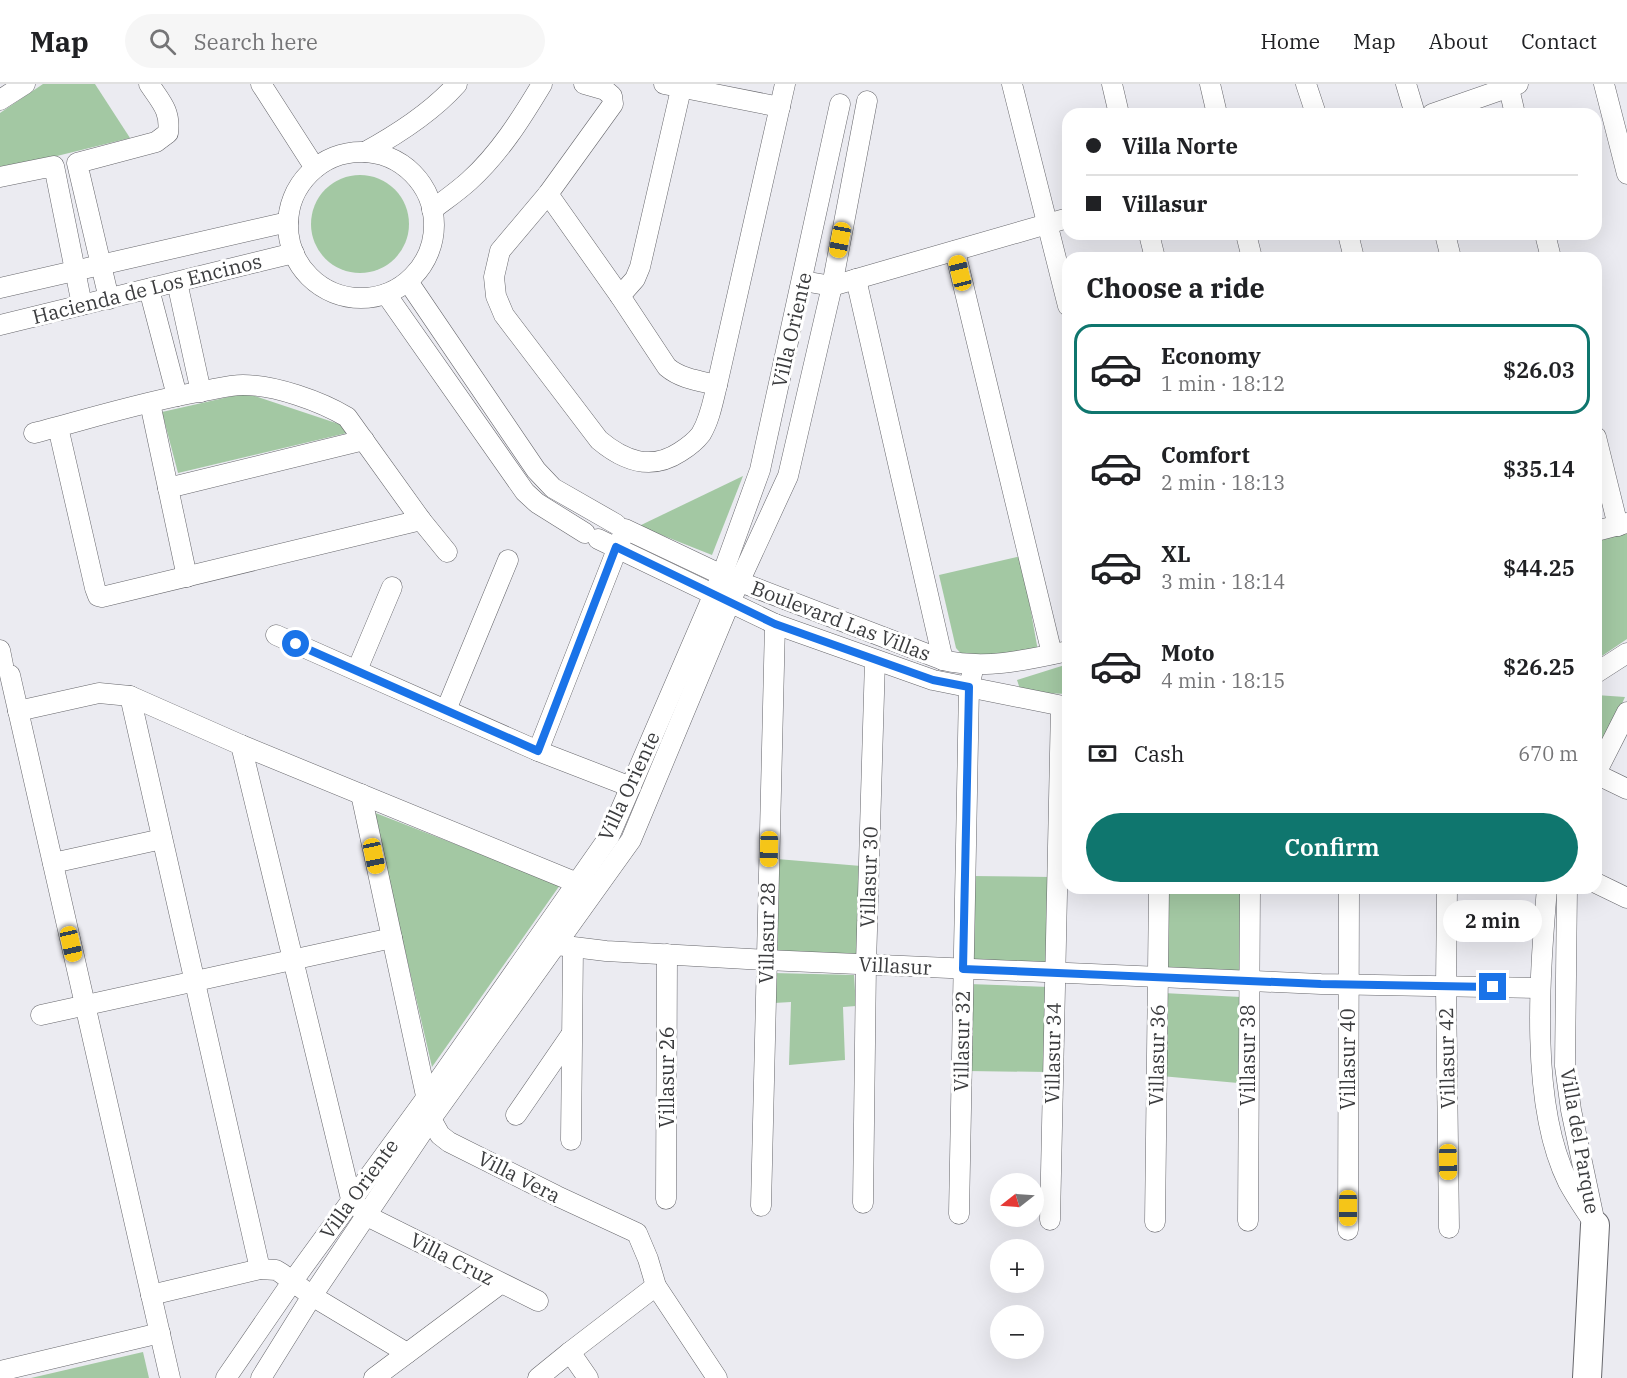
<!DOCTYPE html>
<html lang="en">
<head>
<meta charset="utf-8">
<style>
	:root { --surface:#fff; --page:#f6f6f6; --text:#202124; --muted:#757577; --line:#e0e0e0; --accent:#0f766e }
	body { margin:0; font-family:"IBM Plex Serif",serif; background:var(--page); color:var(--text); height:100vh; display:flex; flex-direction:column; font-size:22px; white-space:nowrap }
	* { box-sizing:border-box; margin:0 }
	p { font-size:20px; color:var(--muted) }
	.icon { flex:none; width:33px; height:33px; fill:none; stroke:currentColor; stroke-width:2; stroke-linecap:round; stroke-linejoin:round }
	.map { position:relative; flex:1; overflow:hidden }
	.panel { position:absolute; left:1062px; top:168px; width:540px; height:642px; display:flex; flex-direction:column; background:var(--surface); border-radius:18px; box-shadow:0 6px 24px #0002 }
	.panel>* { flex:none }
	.guide { position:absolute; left:1062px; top:24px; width:540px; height:132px; border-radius:18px; box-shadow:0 6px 24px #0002; display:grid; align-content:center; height:132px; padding:0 24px; background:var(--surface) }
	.needle { width:39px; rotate:253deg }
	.fabs { position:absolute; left:990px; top:1089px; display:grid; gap:12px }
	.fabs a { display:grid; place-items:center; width:54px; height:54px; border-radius:50%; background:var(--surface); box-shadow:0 6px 24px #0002; font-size:30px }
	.end { position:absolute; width:27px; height:27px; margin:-14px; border:8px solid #1a73e8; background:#fff; box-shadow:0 0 0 3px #fff }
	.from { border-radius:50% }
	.bubble { position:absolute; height:42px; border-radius:21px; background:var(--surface); box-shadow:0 6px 24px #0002; font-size:20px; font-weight:600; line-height:42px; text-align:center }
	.car { position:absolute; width:18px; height:36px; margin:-18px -9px; border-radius:8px; box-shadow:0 0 4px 2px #0007; background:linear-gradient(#f5c518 24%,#345 0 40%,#f5c518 0 76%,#345 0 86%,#f5c518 0) }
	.guide b { display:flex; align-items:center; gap:21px; height:57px; font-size:22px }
	.guide b+b { border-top:2px solid var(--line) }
	.guide i { width:15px; height:15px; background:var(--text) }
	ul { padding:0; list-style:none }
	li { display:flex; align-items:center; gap:18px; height:90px; margin:0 12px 9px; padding:0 12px; border:3px solid transparent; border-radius:18px }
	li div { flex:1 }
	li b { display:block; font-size:22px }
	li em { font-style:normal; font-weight:600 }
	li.selected { border-color:var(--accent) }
	li>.icon { width:54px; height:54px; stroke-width:1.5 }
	h2 { padding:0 24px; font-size:27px; line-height:72px }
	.pay { display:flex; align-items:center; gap:15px; height:66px; padding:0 24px; font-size:22px }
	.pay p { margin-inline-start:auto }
	.cta { display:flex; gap:12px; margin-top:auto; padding:12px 24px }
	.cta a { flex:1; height:69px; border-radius:36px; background:var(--accent); color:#fff; font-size:24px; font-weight:600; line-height:69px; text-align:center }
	header { display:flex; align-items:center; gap:36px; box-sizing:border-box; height:84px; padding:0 30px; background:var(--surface); border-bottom:2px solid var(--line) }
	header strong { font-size:28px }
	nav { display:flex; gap:33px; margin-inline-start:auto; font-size:21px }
	.search { width:420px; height:54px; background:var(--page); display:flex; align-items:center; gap:15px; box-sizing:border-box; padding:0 21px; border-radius:33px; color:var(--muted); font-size:22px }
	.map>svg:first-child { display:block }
	.green { fill:#a3c8a3 }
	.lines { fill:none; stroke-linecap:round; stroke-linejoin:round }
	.street-casing { stroke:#66666b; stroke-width:21 }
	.secondary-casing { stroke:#66666b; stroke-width:30 }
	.street { stroke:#fff; stroke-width:20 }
	.secondary { stroke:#fff; stroke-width:28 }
	.route { stroke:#1a73e8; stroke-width:8 }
	.labels { text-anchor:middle; stroke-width:6; stroke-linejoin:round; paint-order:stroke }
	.street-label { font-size:20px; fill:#3b3c3e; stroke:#fff }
</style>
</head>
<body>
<header>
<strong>Map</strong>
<div class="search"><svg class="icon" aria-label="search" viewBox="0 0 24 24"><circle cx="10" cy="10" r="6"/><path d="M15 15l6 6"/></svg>Search here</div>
<nav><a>Home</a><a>Map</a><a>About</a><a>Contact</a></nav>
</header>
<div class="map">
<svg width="1627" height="1294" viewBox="0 0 1627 1294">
	<rect width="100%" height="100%" fill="#ebebf1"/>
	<g class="green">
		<polygon points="43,0 95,0 130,54 0,86 0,29"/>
		<circle cx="360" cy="140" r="49"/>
		<polygon points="246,309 342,341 347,349 178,389 162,328"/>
		<polygon points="743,392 712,471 639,442"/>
		<polygon points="1627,445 1627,555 1596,576 1596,454"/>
		<polygon points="1021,472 1038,567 964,573 956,564 939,491"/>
		<polygon points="1068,580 1068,610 1021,608 1017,596"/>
		<polygon points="1596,611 1625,613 1596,677"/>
		<polygon points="373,728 560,801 432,983"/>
		<polygon points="777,775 861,782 857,874 773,868"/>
		<polygon points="971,792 1051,793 1048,884 967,878"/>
		<polygon points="1164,804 1243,804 1242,888 1163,884"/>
		<polygon points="773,889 854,891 856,922 843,923 845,976 789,981 791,918 774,919"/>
		<polygon points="969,900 1049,903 1048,988 967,987"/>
		<polygon points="1163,909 1241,913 1238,999 1161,992"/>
		<polygon points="143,1268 149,1294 31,1294"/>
	</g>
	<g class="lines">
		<defs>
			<g id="street">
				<polyline points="261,0 315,84"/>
				<path d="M584,0L605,6L612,12L613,20L548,110L500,167L494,193L496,212L504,231L599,356C624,377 651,387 680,368C688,363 695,358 701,350C710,335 713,317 717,301L785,0"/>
				<polyline points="664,0 780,23"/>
				<polyline points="1012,0 1068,222"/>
				<polyline points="1112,0 1119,30"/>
				<polyline points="1210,0 1217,30"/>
				<polyline points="1306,0 1316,30"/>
				<polyline points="1406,0 1415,30"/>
				<polyline points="1508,0 1515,30"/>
				<polyline points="1604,0 1627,90"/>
				<polyline points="0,16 25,0"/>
				<polyline points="1432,30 1518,0"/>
				<path d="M365,68C398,50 432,28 457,0"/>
				<circle cx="361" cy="141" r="73"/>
				<polyline points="0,93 54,82 82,221"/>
				<path d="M548,110L620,212L667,283C681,295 700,297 717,301"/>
				<path d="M432,126C445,116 458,107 469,97C499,70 521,35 542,0"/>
				<polyline points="1149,150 1155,174"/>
				<polyline points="1246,150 1252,174"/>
				<polyline points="1348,150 1354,174"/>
				<polyline points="1445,150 1451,174"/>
				<polyline points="1545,150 1551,174"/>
				<polyline points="955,167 1052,570"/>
				<polyline points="856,195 943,576"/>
				<polyline points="803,197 832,202 1068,134"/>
				<polyline points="177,198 201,308"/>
				<polyline points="409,199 536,386 553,404 616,440"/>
				<polyline points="0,204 288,138"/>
				<polyline points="149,205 177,312"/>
				<polyline points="386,210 525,408 537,419 585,449"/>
				<polyline points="620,212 635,195 640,183 681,5"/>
				<path d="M109,215L77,79L156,58L168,49C171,27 161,18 149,0"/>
				<polyline points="0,241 294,169"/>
				<polyline points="150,319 187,493"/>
				<path d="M34,349C88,335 142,318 198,308C212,306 228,301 243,301C275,301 320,317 347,333L421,436L102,513L98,512L95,504L58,343"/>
				<polyline points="1596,353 1618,442"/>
				<polyline points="168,404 364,356"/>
				<polyline points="421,436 447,468"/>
				<polyline points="1596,447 1627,439"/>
				<polyline points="598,455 775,540 933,596 1068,623"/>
				<polyline points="276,551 538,667 631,703"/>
				<polyline points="0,566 3,581"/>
				<polyline points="357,586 392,503"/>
				<polyline points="1596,589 1627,569"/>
				<polyline points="10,591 170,1294"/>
				<polyline points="130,612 260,1185"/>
				<polyline points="446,626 508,476"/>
				<polyline points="18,627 99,609 130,612 241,661 587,803"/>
				<polyline points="241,661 351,1115 367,1132 538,1217"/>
				<path d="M538,667L625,445L722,491L943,576C985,586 1027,576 1068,567"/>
				<polyline points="1596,689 1627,628"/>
				<polyline points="1596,690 1627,705"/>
				<polyline points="361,710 431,1035 440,1051 449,1058 557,1112 637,1149 648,1175 656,1202 717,1294"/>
				<polyline points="53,779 162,755"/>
				<polyline points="1596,799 1627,814"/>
				<polyline points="1447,804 1446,903 1449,1144"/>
				<path d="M1547,804C1540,889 1529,1020 1568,1098C1576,1113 1586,1127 1595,1141"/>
				<polyline points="1567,804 1565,982 1571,1026 1593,1130"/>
				<polyline points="557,861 606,867 766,876 1321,900 1540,904"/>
				<polyline points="41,931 392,854"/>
				<polyline points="516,1031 571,951"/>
				<polyline points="571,1056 573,864"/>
				<polyline points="666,1115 667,870"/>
				<polyline points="863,1119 866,880 875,576"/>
				<polyline points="761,1122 775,540"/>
				<polyline points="959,1130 969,603 974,581"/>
				<polyline points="1050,1136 1061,623"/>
				<polyline points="1248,1137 1250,804"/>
				<polyline points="1155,1138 1159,804"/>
				<polyline points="1348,1146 1349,804"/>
				<polyline points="151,1211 260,1185 276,1186 281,1189 312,1212 407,1269"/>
				<polyline points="570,1268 656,1202"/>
				<polyline points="0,1287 160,1249"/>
				<polyline points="226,1294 292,1198 427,1013 609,753 722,491 760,386 840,20"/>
				<polyline points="261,1294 312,1212 431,1035 631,756 730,518 788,392 832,202 867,17"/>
				<polyline points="374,1294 500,1200"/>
				<polyline points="538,1294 570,1268 588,1294"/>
			</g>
			<polyline id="secondary" points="1587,1294 1595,1141"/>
		</defs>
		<use href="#street" class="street-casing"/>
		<use href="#secondary" class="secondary-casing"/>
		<use href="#street" class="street"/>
		<use href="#secondary" class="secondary"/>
	</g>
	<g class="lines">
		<polyline class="route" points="296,560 538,667 616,463 775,540 933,596 969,603 963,885 1321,900 1493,903"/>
	</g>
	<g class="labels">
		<g class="street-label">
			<text transform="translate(147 205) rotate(-14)" y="7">Hacienda de Los Encinos</text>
			<text transform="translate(792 246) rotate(-77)" y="7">Villa Oriente</text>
			<text transform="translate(841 537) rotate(21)" y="7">Boulevard Las Villas</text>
			<text transform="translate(629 702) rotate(-65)" y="7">Villa Oriente</text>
			<text transform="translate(869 793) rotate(-88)" y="7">Villasur 30</text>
			<text transform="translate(767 849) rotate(-89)" y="7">Villasur 28</text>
			<text transform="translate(895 882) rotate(3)" y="7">Villasur</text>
			<text transform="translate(962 957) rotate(-89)" y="7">Villasur 32</text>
			<text transform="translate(1053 969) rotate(-89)" y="7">Villasur 34</text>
			<text transform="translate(1157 971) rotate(-89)" y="7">Villasur 36</text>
			<text transform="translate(1248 971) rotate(-90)" y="7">Villasur 38</text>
			<text transform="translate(1447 974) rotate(-91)" y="7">Villasur 42</text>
			<text transform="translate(1348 975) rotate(-90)" y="7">Villasur 40</text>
			<text transform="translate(667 993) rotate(-90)" y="7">Villasur 26</text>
			<text transform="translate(1580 1057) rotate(80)" y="7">Villa del Parque</text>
			<text transform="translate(519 1093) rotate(27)" y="7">Villa Vera</text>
			<text transform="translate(359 1105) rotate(-54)" y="7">Villa Oriente</text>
			<text transform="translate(452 1175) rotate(27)" y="7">Villa Cruz</text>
		</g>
	</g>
</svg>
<div class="fabs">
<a><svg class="needle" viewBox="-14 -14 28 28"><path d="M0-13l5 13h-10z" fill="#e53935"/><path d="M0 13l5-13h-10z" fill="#757577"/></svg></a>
<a>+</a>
<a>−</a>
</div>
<i class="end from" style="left:296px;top:560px"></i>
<i class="end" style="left:1493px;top:903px"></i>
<div class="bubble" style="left:1443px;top:816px;width:99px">2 min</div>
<i class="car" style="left:840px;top:156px;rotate:191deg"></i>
<i class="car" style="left:960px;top:189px;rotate:346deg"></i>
<i class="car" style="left:769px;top:765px;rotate:181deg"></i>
<i class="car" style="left:374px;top:772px;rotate:168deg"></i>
<i class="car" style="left:71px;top:860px;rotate:167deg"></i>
<i class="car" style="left:1448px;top:1078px;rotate:179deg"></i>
<i class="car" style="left:1348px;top:1124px;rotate:180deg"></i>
<div class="guide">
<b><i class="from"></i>Villa Norte</b>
<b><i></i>Villasur</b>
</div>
<section class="panel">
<h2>Choose a ride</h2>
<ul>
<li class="selected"><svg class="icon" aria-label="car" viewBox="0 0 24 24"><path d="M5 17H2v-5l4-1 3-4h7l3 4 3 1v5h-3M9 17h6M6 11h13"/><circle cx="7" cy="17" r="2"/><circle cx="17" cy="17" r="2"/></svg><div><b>Economy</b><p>1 min · 18:12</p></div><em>$26.03</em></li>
<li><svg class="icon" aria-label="car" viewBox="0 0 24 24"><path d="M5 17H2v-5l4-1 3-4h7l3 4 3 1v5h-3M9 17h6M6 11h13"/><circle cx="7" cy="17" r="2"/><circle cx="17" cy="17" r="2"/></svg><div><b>Comfort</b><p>2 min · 18:13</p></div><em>$35.14</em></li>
<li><svg class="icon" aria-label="car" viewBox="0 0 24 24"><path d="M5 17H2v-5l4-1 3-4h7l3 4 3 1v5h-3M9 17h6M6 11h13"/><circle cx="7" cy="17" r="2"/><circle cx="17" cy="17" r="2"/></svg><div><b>XL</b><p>3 min · 18:14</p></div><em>$44.25</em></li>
<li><svg class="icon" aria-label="car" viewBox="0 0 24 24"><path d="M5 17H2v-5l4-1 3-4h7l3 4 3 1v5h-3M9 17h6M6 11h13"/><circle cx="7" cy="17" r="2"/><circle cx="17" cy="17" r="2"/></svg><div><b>Moto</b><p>4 min · 18:15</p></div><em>$26.25</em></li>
</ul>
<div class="pay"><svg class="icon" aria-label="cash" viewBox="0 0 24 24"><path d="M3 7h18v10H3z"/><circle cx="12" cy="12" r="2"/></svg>Cash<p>670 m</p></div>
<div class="cta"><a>Confirm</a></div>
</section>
</div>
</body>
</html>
